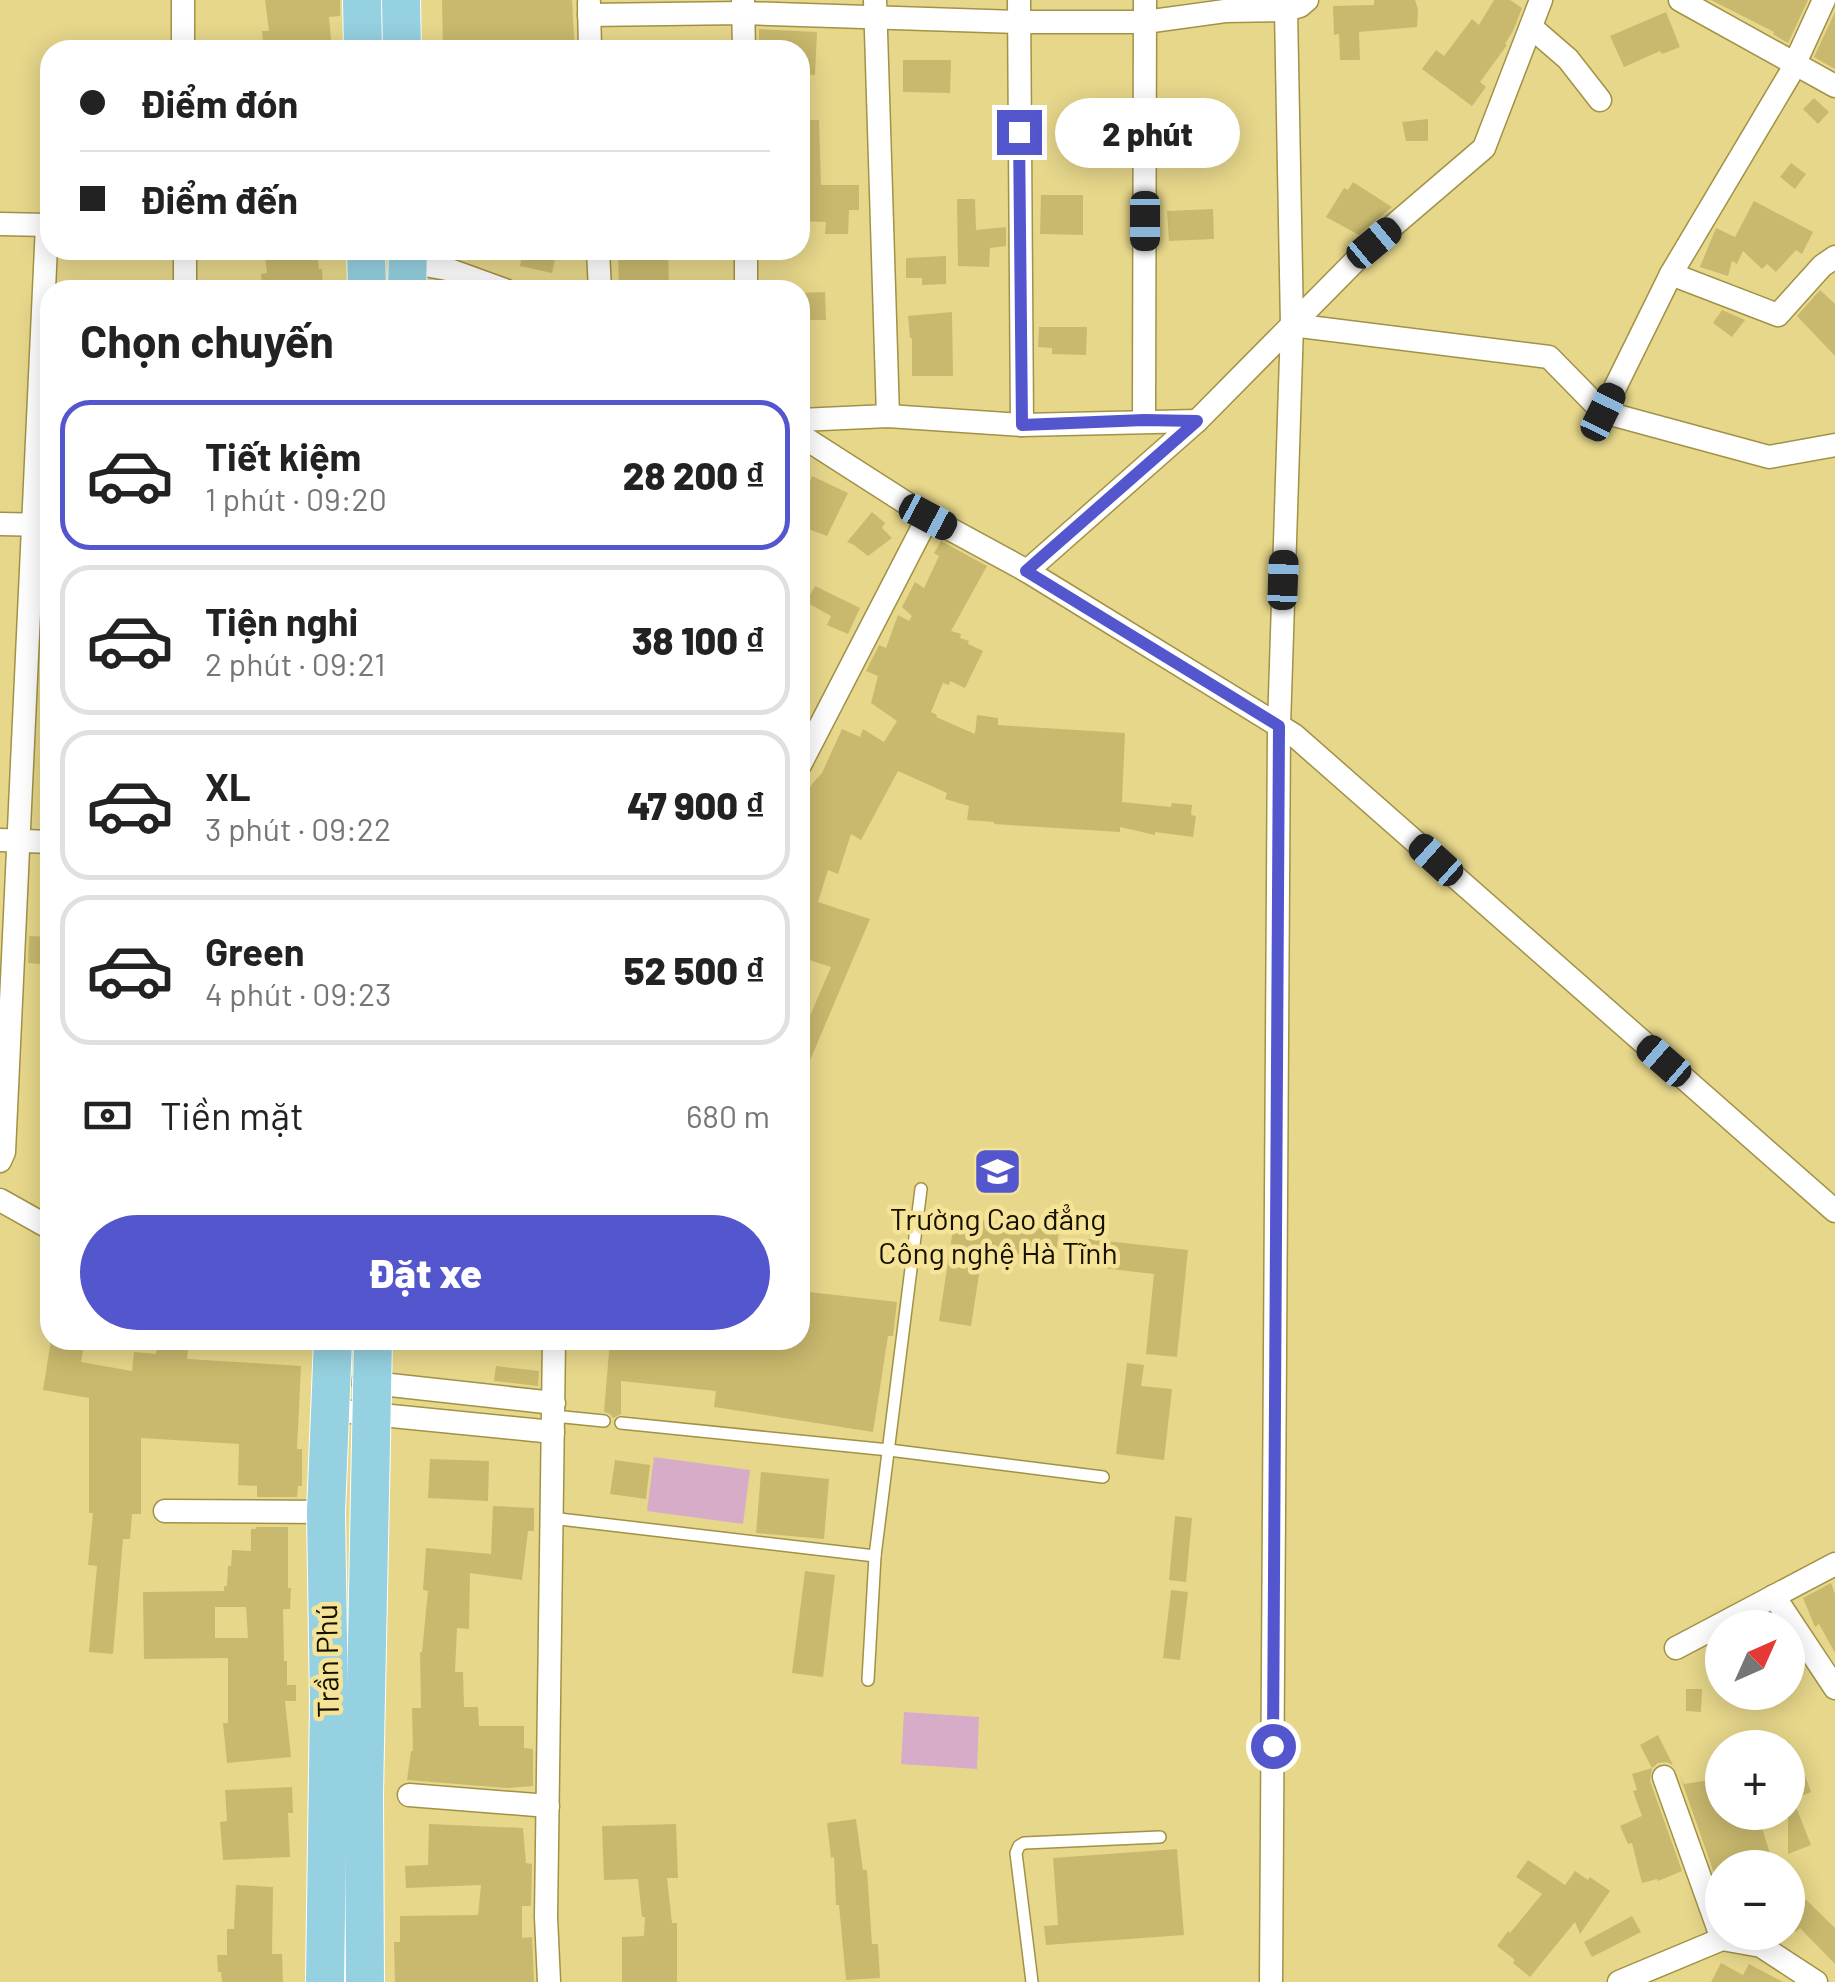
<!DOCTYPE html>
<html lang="vi">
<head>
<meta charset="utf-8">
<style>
	:root { --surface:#fff; --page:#f6f6f6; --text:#222; --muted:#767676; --line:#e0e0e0; --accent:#5456cd }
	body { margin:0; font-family:Barlow,sans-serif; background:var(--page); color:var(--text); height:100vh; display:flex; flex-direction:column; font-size:38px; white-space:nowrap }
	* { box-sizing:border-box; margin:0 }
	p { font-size:32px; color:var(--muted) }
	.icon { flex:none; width:55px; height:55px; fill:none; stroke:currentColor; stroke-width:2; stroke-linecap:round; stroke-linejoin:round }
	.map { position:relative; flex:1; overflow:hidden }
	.drawer { position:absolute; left:40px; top:280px; width:770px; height:1070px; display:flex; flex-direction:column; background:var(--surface); border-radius:30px; box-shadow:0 5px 25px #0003 }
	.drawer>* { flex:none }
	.guide { position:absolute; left:40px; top:40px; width:770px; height:220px; border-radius:30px; box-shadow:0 5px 25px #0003; display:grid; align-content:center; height:220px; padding:0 40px; background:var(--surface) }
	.needle { width:65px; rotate:45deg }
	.tools { position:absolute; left:1705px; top:1610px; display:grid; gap:20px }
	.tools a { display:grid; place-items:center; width:100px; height:100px; border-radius:50%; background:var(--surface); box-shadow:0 5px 25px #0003; font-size:50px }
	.end { position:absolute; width:45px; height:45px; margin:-22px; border:12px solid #5456cd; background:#fff; box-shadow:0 0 0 5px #fff }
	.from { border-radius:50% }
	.bubble { position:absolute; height:70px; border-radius:35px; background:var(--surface); box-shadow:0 5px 25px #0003; font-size:32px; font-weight:800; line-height:70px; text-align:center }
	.car { position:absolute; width:30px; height:60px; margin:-30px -15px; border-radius:12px; box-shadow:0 0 8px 2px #0007; background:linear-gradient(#222 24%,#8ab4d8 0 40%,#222 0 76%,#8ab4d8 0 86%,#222 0) }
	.guide b { display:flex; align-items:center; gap:35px; height:95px; font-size:38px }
	.guide b+b { border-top:2px solid var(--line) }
	.guide i { width:25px; height:25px; background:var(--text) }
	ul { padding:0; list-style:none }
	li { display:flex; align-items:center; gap:30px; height:150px; margin:0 20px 15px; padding:0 20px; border:5px solid var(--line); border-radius:30px }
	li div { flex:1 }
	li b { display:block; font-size:38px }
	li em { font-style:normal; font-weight:800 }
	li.current { border-color:var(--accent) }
	li>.icon { width:90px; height:90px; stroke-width:1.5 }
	h2 { padding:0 40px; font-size:45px; line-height:120px }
	.pay { display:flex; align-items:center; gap:25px; height:110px; padding:0 40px; font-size:38px }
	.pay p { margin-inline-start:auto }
	.button { display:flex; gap:20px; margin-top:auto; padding:20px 40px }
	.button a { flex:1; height:115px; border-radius:60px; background:var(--accent); color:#fff; font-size:40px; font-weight:800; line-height:115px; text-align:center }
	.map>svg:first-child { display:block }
	.green { fill:#d6acc9 }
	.building { fill:#c9b96e; fill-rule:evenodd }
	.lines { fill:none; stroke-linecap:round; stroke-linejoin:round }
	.lane-casing { stroke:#a29246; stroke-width:14 }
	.street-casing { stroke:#a29246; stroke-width:25 }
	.primary-casing { stroke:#fff; stroke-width:40 }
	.lane { stroke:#fff; stroke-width:11 }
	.street { stroke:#fff; stroke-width:22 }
	.primary { stroke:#95d1e0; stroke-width:38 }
	.route { stroke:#5456cd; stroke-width:12 }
	.labels { text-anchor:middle; stroke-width:9; stroke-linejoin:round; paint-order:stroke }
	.poi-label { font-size:30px; fill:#151000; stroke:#f5e497 }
	.street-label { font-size:30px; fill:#151000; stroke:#f5e497 }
</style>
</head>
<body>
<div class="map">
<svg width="1835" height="1982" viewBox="0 0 1835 1982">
	<rect width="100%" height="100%" fill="#e7d78b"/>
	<g class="green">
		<polygon points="654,1457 750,1470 743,1524 647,1511"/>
		<polygon points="904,1712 979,1717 977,1769 901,1764"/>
	</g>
	<g class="building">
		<polygon points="265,0 340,0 340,16 329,17 332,50 264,50 262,31 269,31"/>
		<polygon points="442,0 572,0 575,50 443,50"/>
		<polygon points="1374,0 1415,0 1418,9 1417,27 1359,32 1360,60 1340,60 1339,34 1334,35 1333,6 1374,5"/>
		<polygon points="1494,0 1510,0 1522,8 1513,31 1505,44 1507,45 1480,82 1486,87 1472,106 1422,69 1436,50 1444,56 1472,19 1479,25"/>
		<polygon points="1711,0 1808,0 1788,43 1773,34 1774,32"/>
		<polygon points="1666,12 1680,47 1662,54 1660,51 1624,67 1610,36"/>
		<polygon points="1835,12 1835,69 1814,57"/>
		<polygon points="759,29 817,32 815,75 800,74 800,50 759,50"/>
		<polygon points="903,60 951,60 950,93 903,92"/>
		<polygon points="1814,98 1829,112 1818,124 1803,109"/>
		<polygon points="1428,119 1428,141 1406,141 1402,122"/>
		<polygon points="800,120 819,120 821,185 859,185 859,210 849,210 848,234 825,234 826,222 800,221"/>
		<polygon points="1791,163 1806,174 1795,189 1780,177"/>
		<polygon points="1353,182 1392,207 1359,235 1326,217 1344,188 1348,190"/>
		<polygon points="1041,195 1083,195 1083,235 1040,234"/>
		<polygon points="957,199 975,199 976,230 1006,227 1006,246 990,248 989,267 958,266"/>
		<polygon points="1754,201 1813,232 1802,254 1796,250 1776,272 1767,264 1762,269 1743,251 1737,264 1732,261 1728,276 1700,267 1716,228 1735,237"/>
		<polygon points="1213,209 1214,239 1169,241 1167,211"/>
		<polygon points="264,250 317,250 319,269 322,269 323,287 262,290 261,274 267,273"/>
		<polygon points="523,250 557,250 552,273 520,266"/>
		<polygon points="618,250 668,250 669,290 619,290"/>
		<polygon points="946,256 946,284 922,285 922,278 906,278 906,258"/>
		<polygon points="1820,290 1835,304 1835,356 1797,316"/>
		<polygon points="825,292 826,320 800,320 800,293"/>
		<polygon points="1722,310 1745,320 1732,337 1713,323"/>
		<polygon points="952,312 953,376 912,376 912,338 910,338 908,316"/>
		<polygon points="1039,327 1087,327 1086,355 1052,354 1052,348 1038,347"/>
		<polygon points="812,476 848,493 827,536 800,526 800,481 809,485"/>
		<polygon points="872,512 885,523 882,528 892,538 868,556 854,545 847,542"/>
		<polygon points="941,541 987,566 951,631 961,634 960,638 969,641 968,644 983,651 965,688 950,681 949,685 943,683 931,712 937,715 936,717 975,734 977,715 998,718 998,725 1125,733 1122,802 1171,807 1172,803 1192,805 1191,815 1196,816 1193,837 1155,832 1155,835 1120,827 1120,832 994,824 994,822 967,820 969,806 945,799 947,793 898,771 861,840 851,834 838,874 828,870 818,902 870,919 800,1084 800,1039 831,967 800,957 800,836 809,812 800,807 812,784 822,773 842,729 860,737 863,729 884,742 897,721 871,703 878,676 866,671 879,645 886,648 898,615 909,621 912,616 902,607 915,582 924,588 939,556 934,553"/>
		<polygon points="815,586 860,608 848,634 827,625 831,616 806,602"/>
		<polygon points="29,936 50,937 50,965 28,963"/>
		<polygon points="955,1216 1059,1231 1055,1260 983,1249 971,1326 939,1321"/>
		<polygon points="1088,1239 1188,1250 1177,1357 1146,1354 1154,1274 1085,1266"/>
		<polygon points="800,1291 897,1302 893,1336 888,1336 873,1432 714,1407 716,1391 621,1381 621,1414 613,1418 610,1414 604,1412 610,1340 800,1340"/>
		<polygon points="51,1340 85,1340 81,1362 132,1371 134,1352 156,1354 158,1340 189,1340 187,1359 301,1366 297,1449 302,1449 302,1486 298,1486 297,1497 257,1497 257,1486 238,1485 239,1444 141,1438 141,1514 132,1514 130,1539 123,1539 113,1654 89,1652 97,1566 88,1565 93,1513 89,1513 89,1398 43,1390"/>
		<polygon points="1127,1363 1144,1365 1141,1386 1172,1389 1164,1460 1116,1454"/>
		<polygon points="496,1366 539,1371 538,1386 494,1381"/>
		<polygon points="430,1459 489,1461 488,1501 428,1498"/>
		<polygon points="615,1460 650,1465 646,1499 610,1494"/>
		<polygon points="761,1472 829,1479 824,1539 756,1533"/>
		<polygon points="493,1506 534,1508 534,1531 528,1531 522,1580 470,1573 469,1629 457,1628 455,1672 463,1672 464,1707 478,1707 479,1726 524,1726 524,1748 533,1749 533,1786 507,1788 407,1780 411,1751 413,1751 412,1708 421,1708 420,1652 422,1652 428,1591 423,1590 426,1548 491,1554"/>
		<polygon points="1175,1516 1192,1518 1186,1582 1169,1580"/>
		<path d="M256,1527H288V1588H291L290,1609H283L284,1661H287V1685H296V1701H285L291,1757L227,1763L223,1723H228V1658L144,1659L143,1592L224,1591V1586H227L228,1566H231L232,1550L251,1551V1529H256ZM215,1607H246L248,1638H215Z"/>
		<polygon points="805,1571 835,1575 823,1677 792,1673"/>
		<polygon points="1831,1583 1835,1594 1835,1653 1819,1624 1815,1627 1803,1598"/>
		<polygon points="1171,1590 1188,1592 1180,1660 1163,1658"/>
		<polygon points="1686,1689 1702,1689 1701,1712 1686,1711"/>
		<polygon points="1658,1735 1673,1765 1666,1762 1658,1763 1652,1768 1650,1781 1682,1871 1658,1881 1657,1879 1642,1883 1632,1843 1628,1844 1620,1826 1642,1816 1633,1791 1637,1790 1632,1774 1652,1768 1640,1745"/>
		<polygon points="1788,1741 1800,1771 1803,1770 1811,1792 1793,1799 1811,1845 1788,1854"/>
		<polygon points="1680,1776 1684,1784 1722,1778 1722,1812 1757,1812 1772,1860 1753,1868 1722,1868 1722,1896"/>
		<polygon points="292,1787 293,1813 288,1813 290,1857 223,1860 220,1822 227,1821 225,1790"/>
		<polygon points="856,1819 863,1870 867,1870 872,1944 878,1944 880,1978 846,1980 839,1905 836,1905 834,1857 831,1858 827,1823"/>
		<polygon points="429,1824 523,1828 526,1863 532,1864 531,1906 522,1906 522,1938 532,1937 534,1982 395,1982 394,1942 400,1942 400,1916 478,1915 481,1885 406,1888 405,1866 428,1865"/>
		<polygon points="676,1824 678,1878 667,1878 672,1923 677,1923 677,1982 622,1982 622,1937 644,1936 645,1917 642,1917 638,1879 604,1880 602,1826"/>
		<polygon points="1177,1849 1184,1935 1046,1945 1044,1926 1058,1925 1053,1858"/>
		<polygon points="1528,1860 1565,1885 1575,1871 1588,1880 1590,1877 1610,1891 1580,1934 1575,1922 1530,1977 1513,1963 1515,1960 1497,1946 1508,1931 1510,1933 1542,1894 1516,1877"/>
		<polygon points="236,1885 273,1887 272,1954 282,1954 283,1982 222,1982 221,1972 218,1972 217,1955 227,1955 227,1929 234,1929"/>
		<polygon points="1801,1895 1835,1928 1835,1964 1800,1928 1796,1932 1788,1923 1788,1909"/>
		<polygon points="1632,1916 1641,1932 1592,1957 1584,1942"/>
		<polygon points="1721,1963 1743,1975 1749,1964 1783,1982 1711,1982"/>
	</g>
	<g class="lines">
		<defs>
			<g id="lane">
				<polyline points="554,1416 604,1421"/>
				<polyline points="621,1423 889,1450 1103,1477"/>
				<polyline points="551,1518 875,1556"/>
				<polyline points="868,1680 875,1556 921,1189"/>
				<polyline points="1032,1982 1016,1853 1019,1846 1024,1843 1160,1837"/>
			</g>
			<g id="street">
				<polyline points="183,0 183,50"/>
				<polyline points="743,0 744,50"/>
				<polyline points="875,0 888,416"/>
				<polyline points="1019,0 1022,425"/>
				<polyline points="1680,0 1835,86"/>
				<polyline points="1824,0 1790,74 1671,274 1778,315 1822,266 1835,257"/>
				<polyline points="589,3 590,50"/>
				<polyline points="589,15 743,13 1018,22 1145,22 1225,11 1286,10 1300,6 1307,0"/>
				<polyline points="1531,27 1568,59 1600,100"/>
				<polyline points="0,224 50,225"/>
				<polyline points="598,250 600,290"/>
				<polyline points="746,250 746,290"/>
				<polyline points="408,262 447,269 505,290"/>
				<polyline points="185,290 185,250"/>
				<polyline points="1292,325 1549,357 1603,412 1769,457 1835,445"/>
				<polyline points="1603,412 1671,274"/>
				<polyline points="800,420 888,416 1022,425 1197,421"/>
				<polyline points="1144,421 1145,0"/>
				<polyline points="800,435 928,517 1027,571 1197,421 1373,243 1484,148 1541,0"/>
				<polyline points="0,524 50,525"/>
				<polyline points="1027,571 1294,735 1835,1211"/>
				<polyline points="800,765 928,517"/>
				<polyline points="0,840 50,842"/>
				<polyline points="0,1161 4,1152 47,225"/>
				<polyline points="0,1200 50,1228"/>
				<polyline points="363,1382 554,1403"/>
				<polyline points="331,1410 553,1432"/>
				<polyline points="165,1511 326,1512"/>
				<polyline points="1774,1596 1835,1688"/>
				<polyline points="1676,1648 1835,1564"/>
				<polyline points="1664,1777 1722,1939"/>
				<polyline points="409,1795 548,1806"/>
				<polyline points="549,1982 546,1917 554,1340"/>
				<polyline points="1271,1982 1279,726 1292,325 1286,10"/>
				<polyline points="1619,1982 1722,1939 1761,1946 1816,1982"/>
			</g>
			<g id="primary">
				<polyline points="362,0 363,50"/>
				<polyline points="401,0 402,50"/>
				<polyline points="366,250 367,290"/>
				<polyline points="407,290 408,250"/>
				<polyline points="325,1982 329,1702 326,1512 333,1340"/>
				<polyline points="365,1982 364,1796 373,1340"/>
			</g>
		</defs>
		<use href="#lane" class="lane-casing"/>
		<use href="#street" class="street-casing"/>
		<use href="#primary" class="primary-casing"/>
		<use href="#lane" class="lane"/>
		<use href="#street" class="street"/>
		<use href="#primary" class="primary"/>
	</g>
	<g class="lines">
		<polyline class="route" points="1019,132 1022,425 1144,420 1197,421 1026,571 1279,726 1273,1746"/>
	</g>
	<defs>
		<symbol id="university-square" viewBox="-11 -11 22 22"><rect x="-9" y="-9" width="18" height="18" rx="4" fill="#5456cd" stroke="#f5e497"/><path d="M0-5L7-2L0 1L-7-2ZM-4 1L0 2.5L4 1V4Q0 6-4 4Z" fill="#fff"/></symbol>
	</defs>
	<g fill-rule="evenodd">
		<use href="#university-square" x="970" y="1144" width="55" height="55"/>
	</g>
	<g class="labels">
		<g class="poi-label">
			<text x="998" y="1230">Trường Cao đẳng<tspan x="998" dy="34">Công nghệ Hà Tĩnh</tspan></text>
		</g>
		<g class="street-label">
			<text transform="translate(328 1661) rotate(-91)" y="10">Trần Phú</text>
		</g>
	</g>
</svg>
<div class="tools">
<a><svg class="needle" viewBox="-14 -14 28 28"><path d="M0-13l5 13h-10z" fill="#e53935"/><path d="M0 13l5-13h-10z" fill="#767676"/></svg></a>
<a>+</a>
<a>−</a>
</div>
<i class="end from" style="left:1273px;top:1746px"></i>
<i class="end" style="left:1019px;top:132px"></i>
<div class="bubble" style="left:1055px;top:98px;width:185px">2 phút</div>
<i class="car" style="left:1145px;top:221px;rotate:180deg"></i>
<i class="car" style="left:1374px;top:243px;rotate:50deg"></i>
<i class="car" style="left:1603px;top:412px;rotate:26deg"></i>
<i class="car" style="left:928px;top:517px;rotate:118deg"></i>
<i class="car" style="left:1283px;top:580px;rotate:2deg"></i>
<i class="car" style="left:1436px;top:860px;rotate:312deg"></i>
<i class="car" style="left:1664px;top:1061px;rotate:311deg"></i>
<div class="guide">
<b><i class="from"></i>Điểm đón</b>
<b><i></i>Điểm đến</b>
</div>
<section class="drawer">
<h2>Chọn chuyến</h2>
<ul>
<li class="current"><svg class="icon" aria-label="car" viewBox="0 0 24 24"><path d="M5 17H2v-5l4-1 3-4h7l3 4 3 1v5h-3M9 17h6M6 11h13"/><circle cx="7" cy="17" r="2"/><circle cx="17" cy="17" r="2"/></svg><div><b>Tiết kiệm</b><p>1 phút · 09:20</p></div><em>28 200 ₫</em></li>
<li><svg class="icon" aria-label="car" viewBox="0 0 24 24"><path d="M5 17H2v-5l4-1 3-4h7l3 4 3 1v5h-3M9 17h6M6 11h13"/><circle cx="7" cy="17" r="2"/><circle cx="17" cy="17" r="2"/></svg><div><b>Tiện nghi</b><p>2 phút · 09:21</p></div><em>38 100 ₫</em></li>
<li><svg class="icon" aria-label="car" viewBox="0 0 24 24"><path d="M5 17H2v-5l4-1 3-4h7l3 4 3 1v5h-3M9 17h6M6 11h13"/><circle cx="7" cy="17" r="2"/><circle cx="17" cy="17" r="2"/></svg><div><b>XL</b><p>3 phút · 09:22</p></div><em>47 900 ₫</em></li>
<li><svg class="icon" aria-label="car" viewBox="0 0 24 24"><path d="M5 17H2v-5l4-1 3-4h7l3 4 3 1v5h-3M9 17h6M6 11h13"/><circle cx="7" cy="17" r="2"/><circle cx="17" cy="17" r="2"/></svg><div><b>Green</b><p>4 phút · 09:23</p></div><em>52 500 ₫</em></li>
</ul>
<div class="pay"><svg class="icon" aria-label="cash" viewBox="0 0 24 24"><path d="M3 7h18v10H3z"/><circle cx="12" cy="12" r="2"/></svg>Tiền mặt<p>680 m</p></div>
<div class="button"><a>Đặt xe</a></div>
</section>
</div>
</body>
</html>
